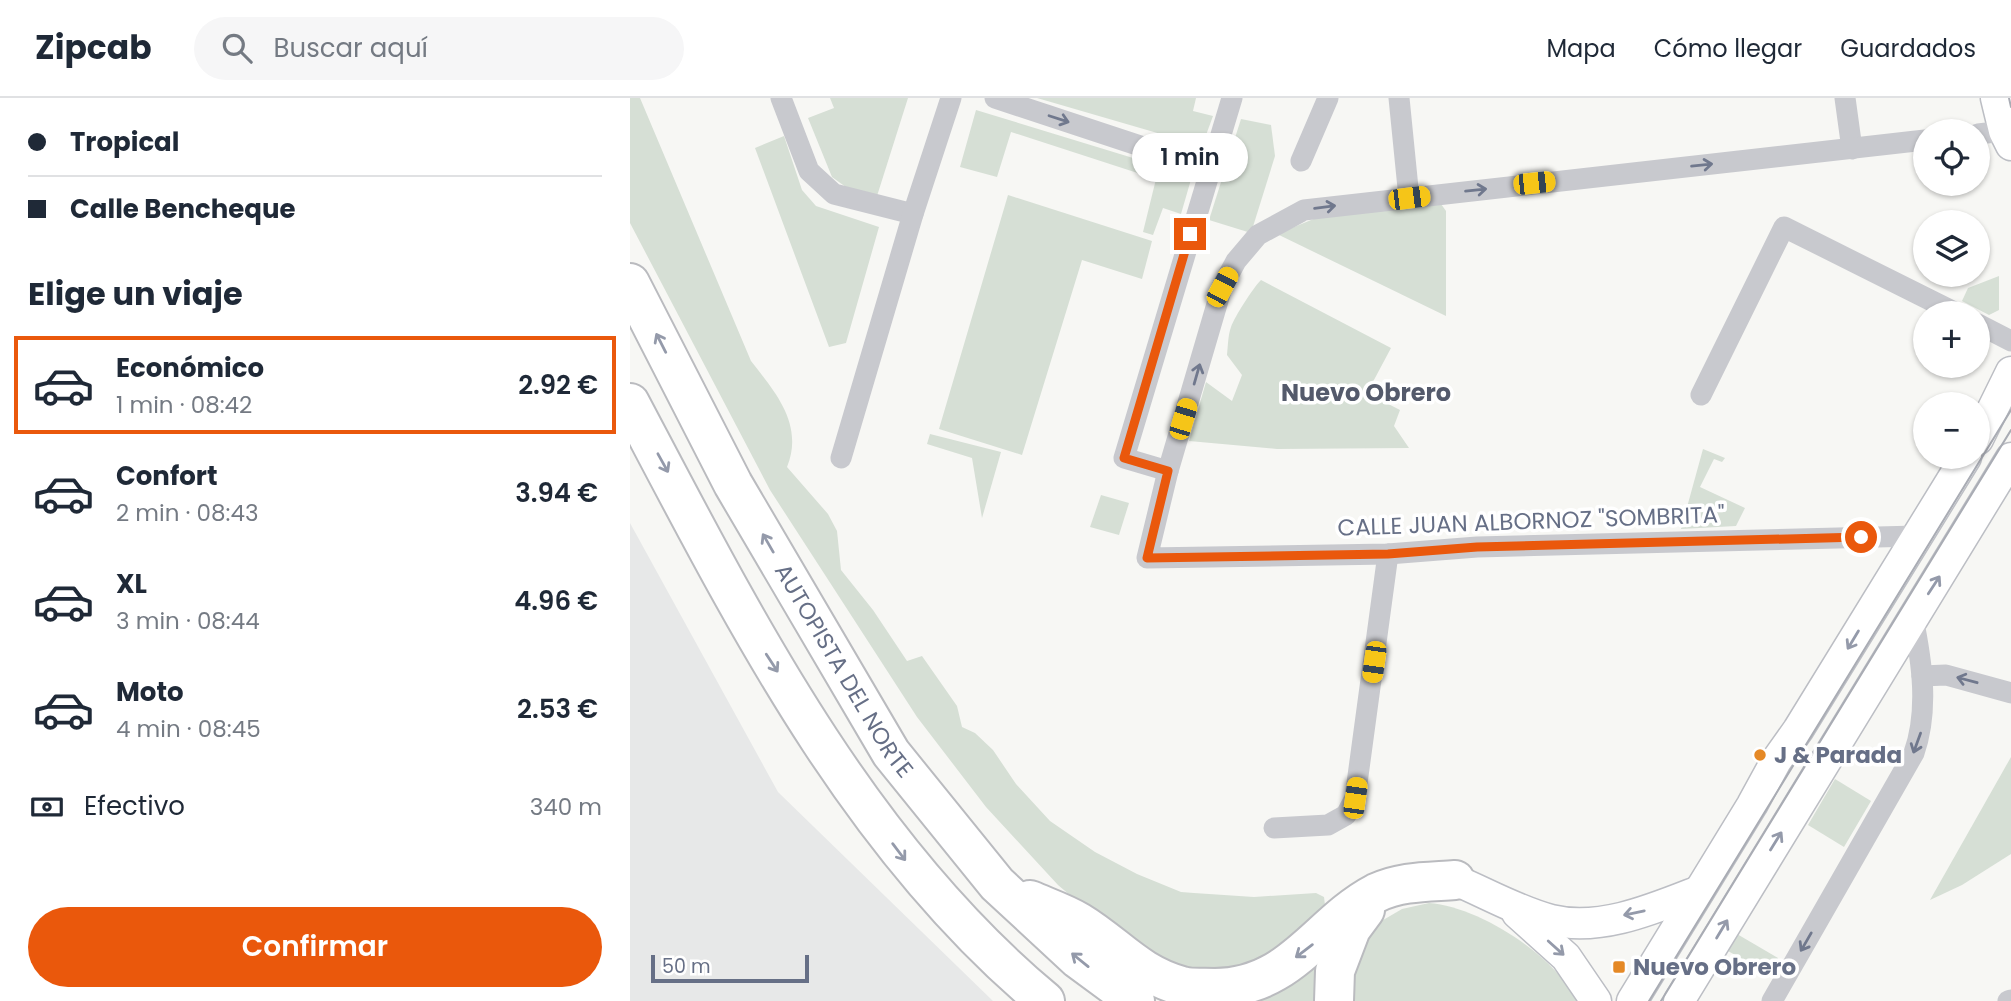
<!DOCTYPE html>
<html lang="es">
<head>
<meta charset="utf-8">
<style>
	:root { --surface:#fff; --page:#f6f6f7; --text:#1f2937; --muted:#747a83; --line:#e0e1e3; --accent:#ea580c }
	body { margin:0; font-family:Poppins,sans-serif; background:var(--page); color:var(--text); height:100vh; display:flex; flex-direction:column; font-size:26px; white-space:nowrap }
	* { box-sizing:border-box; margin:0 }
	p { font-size:23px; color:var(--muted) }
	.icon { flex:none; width:38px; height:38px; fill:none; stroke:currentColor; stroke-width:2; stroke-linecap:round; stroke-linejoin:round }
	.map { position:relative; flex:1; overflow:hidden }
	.side { display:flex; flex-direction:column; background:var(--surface); width:630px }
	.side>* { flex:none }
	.guide { display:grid; align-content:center; height:154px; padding:0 28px; background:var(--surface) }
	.tools { position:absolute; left:1283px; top:21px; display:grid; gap:14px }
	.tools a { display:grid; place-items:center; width:77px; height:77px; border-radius:50%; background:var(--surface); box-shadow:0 2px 5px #0004; font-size:35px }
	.scale { position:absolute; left:21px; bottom:18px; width:158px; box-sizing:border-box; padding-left:7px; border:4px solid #666f86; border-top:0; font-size:19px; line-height:24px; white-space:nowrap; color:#666f86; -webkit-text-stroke:5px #fff; paint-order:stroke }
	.end { position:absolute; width:32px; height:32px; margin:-16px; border:9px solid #ea580c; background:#fff; box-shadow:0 0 0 4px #fff }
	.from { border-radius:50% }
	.bubble { position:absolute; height:49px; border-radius:24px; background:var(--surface); box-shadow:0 2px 5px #0004; font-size:23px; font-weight:600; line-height:49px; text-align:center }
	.car { position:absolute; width:21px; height:42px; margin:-21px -10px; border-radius:9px; box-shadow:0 0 5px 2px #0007; background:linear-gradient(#f5c518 24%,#345 0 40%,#f5c518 0 76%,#345 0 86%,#f5c518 0) }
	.guide b { display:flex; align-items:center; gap:24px; height:66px; font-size:26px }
	.guide b+b { border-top:2px solid var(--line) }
	.guide i { width:18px; height:18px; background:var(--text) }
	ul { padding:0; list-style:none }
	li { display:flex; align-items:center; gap:21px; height:98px; margin:0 14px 10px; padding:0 14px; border:4px solid transparent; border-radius:0px }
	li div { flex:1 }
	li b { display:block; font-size:26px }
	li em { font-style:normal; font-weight:600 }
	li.current { border-color:var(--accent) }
	li>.icon { width:63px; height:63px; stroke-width:1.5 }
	h2 { padding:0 28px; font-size:32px; line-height:84px }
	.pay { display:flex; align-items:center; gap:18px; height:77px; padding:0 28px; font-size:26px }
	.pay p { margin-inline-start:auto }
	.button { display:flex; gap:14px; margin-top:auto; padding:14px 28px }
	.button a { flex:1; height:80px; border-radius:42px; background:var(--accent); color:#fff; font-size:28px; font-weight:600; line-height:80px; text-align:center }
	header { display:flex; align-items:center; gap:42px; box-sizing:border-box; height:98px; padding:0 35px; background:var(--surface); border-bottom:2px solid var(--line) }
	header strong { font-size:33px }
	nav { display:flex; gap:38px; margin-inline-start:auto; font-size:24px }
	.search { width:490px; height:63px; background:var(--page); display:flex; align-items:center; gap:18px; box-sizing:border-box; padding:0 24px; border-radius:38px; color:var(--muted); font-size:26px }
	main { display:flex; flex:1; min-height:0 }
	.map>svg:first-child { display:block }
	.built { fill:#e7e8e8 }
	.green { fill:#d6dfd5 }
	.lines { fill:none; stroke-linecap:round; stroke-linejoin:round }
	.secondary-casing { stroke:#bcbec4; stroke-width:33 }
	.highway-casing { stroke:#babbbf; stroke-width:42 }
	.street { stroke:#c8c9ce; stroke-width:21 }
	.secondary { stroke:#fff; stroke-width:30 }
	.highway { stroke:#fff; stroke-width:38 }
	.tram { stroke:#a9acb4; stroke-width:2 }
	.oneway { stroke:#70788d }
	.oneway2 { stroke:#949aaa }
	.route { stroke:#ea580c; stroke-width:9 }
	.poi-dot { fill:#e58926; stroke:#fff; stroke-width:2.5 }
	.labels { text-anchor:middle; stroke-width:7; stroke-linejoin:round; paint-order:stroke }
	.street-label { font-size:23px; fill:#666f86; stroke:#fff }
	.poi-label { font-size:23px; font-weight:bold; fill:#666f86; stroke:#fff; text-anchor:start }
	.neighbourhood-label { font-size:24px; font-weight:bold; fill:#545a6b; stroke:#fff }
</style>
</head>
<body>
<header>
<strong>Zipcab</strong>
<div class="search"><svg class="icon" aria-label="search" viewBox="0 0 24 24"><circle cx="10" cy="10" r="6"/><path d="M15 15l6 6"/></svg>Buscar aquí</div>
<nav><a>Mapa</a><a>Cómo llegar</a><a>Guardados</a></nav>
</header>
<main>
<section class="side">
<div class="guide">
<b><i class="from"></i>Tropical</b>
<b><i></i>Calle Bencheque</b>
</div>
<h2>Elige un viaje</h2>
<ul>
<li class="current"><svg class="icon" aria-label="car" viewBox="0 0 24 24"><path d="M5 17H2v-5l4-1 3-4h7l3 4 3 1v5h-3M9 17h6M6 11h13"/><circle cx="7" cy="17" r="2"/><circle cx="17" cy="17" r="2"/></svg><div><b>Económico</b><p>1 min · 08:42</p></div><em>2.92 €</em></li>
<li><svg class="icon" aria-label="car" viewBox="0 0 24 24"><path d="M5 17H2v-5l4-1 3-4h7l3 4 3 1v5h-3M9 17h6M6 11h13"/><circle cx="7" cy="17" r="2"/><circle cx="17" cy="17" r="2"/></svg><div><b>Confort</b><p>2 min · 08:43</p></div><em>3.94 €</em></li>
<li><svg class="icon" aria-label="car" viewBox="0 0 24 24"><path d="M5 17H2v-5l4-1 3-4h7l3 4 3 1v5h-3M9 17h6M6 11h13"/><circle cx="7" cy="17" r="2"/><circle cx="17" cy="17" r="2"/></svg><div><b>XL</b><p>3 min · 08:44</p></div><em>4.96 €</em></li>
<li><svg class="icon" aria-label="car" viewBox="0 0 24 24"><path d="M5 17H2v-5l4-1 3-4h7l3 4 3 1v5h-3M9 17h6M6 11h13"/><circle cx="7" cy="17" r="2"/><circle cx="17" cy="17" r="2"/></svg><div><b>Moto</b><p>4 min · 08:45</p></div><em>2.53 €</em></li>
</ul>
<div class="pay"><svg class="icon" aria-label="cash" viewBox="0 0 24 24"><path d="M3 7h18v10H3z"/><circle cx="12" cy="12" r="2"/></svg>Efectivo<p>340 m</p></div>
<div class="button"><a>Confirmar</a></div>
</section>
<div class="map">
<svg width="1381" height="903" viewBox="0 0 1381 903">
	<rect width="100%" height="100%" fill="#f7f7f4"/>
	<polygon class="built" points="0,425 148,694 363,903 0,903"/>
	<g class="green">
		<path d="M0,0H10L121,263C146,295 174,327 157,369L198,416L207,433L211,472L243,512L277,563L292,558L327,608L332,629L345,635L363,652L386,686L420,723L465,754L507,776L551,794L564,795L624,799L686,795L694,799L695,807L692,814L645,855L605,871L545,870L474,826L428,787L356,709L287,619L140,392L0,125Z"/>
		<polygon points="200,0 278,0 247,98 220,92 202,79 178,20 204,10"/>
		<polygon points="407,0 566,0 563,13 583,18 572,48"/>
		<polygon points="346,12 562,78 551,116 533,110 523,137 513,134 526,81 381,34 367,79 330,69"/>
		<polygon points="611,21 641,27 645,58 621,135 579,122"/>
		<polygon points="154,38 172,92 186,108 249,129 216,245 199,249 125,50"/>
		<polygon points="378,97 522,143 512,181 452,162 392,357 309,331"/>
		<polygon points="811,106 816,113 816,218 647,136 686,120"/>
		<polygon points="1369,178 1369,212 1359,217 1332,203 1338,190"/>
		<path d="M631,182L761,250L737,295L770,312L764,328L779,350L647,351L559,343L576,284L602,303L612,277L597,257C598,248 598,237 601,229C605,218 623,190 631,182Z"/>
		<polygon points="300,336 371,354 352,420 342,360 297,346"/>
		<polygon points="1073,351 1095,360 1092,364 1084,361 1070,389 1115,410 1106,428 1051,431"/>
		<polygon points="471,397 499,405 489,437 460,429"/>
		<polygon points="1381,659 1381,756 1332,787 1300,802"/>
		<polygon points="1205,681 1241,703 1214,749 1178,727"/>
		<path d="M799,805C850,809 924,857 947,903H720L719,868L748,825L772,811Z"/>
		<polygon points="1107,836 1148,860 1139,876 1098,853"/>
		<polygon points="689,853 690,903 580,903"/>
	</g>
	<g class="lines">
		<defs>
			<g id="secondary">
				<polyline points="1366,0 1374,33 1381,47"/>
				<polyline points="1348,341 1381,274"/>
				<path d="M825,782C856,795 887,813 921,822C970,834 1023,811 1069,793"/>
				<polyline points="887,815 936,859 966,903"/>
				<polyline points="1002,903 1122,707 1146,663 1168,632 1336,359"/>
				<polyline points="1049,903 1381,360"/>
			</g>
			<g id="highway">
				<path id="s1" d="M0,185L103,386L261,655L367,786L448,861L505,903"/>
				<path d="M0,305C113,519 226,746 415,903"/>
				<path d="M400,802C416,809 434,815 449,824C487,847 507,876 552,888C562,891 574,889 584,890C662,890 687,826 746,795C771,783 798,784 825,782"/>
				<polyline points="704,903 705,873 721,831 735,812"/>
			</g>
		</defs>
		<use href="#secondary" class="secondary-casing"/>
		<use href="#highway" class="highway-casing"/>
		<g class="street">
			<polyline points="151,0 179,73 204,96 283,116"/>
			<polyline points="365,0 580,71"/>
			<polyline points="769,0 779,100"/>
			<polyline points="1215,0 1222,51"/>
			<polyline points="1348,36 1374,33"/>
			<polyline points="671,63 698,0"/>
			<polyline points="1348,226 1381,243"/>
			<polyline points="1071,297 1154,129 1326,215"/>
			<polyline points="211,360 283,116 321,0"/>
			<polyline points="538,373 494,360 602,0"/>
			<polyline points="1287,438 847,449 758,456 517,460 538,373 592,189 606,163 628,137 674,112 1295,42"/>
			<polyline points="1292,578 1316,577 1381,595"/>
			<polyline points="644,730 698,727 716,717 725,700 758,456"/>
			<path d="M1142,903L1284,655C1299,612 1292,564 1283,520"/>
			<polyline points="1378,903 1381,902"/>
		</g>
		<use href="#secondary" class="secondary"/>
		<use href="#highway" class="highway"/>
		<g class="tram">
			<polyline points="1379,0 1381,9"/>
			<polyline points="1019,903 1381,312"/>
			<polyline points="1031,903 1381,332"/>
		</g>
	</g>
	<defs><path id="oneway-shaft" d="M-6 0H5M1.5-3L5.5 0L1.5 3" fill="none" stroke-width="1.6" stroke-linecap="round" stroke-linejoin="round" transform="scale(1.75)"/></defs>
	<g class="oneway">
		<use href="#oneway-shaft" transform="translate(429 21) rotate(18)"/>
		<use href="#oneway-shaft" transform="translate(1072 67) rotate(-6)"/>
		<use href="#oneway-shaft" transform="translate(846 92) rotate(-6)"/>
		<use href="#oneway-shaft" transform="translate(695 109) rotate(-7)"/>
		<use href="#oneway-shaft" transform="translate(567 276) rotate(-74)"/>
		<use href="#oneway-shaft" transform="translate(1337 582) rotate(-165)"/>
		<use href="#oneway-shaft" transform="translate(1287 645) rotate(110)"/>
		<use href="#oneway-shaft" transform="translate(1176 844) rotate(120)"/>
	</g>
	<g class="oneway2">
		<use href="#oneway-shaft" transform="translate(31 245) rotate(-117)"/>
		<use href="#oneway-shaft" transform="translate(33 365) rotate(61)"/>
		<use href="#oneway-shaft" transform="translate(138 445) rotate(-120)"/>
		<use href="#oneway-shaft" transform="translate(1304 487) rotate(-57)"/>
		<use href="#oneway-shaft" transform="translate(1223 542) rotate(121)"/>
		<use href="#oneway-shaft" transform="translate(142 565) rotate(57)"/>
		<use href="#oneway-shaft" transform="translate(1146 743) rotate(-58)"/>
		<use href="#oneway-shaft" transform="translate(269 754) rotate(53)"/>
		<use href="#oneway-shaft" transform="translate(1004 815) rotate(168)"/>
		<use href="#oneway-shaft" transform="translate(1092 831) rotate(-59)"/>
		<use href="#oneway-shaft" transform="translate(926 850) rotate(42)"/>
		<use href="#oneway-shaft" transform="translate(674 853) rotate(143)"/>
		<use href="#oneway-shaft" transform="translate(450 862) rotate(-141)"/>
	</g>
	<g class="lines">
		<polyline class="route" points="560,136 494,360 538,373 517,460 758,456 847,449 1231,439"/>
	</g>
	<g class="poi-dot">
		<circle cx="1130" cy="657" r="7"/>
		<rect x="982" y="862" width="14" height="14" rx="3.5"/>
	</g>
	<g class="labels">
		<g class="street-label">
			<text transform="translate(901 423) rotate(-2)" y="8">CALLE JUAN ALBORNOZ "SOMBRITA"</text>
			<text dy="8" stroke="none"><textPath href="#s1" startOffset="443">AUTOPISTA DEL NORTE</textPath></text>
		</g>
		<g class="poi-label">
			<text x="1144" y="665">J &amp; Parada</text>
			<text x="1003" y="877">Nuevo Obrero</text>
		</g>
		<g class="neighbourhood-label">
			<text x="736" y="303">Nuevo Obrero</text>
		</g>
	</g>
</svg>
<div class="tools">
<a><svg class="icon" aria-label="locate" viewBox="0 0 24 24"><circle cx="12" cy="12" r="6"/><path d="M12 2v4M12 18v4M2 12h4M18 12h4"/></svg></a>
<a><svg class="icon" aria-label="layers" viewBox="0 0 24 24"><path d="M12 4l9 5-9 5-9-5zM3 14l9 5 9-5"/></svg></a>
<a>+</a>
<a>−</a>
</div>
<div class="scale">50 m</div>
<i class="end from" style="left:1231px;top:439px"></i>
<i class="end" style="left:560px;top:136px"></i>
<div class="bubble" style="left:502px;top:35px;width:116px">1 min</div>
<i class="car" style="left:904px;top:85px;rotate:84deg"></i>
<i class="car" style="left:779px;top:100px;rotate:83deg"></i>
<i class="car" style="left:592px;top:189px;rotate:28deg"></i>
<i class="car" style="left:553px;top:321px;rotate:17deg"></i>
<i class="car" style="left:744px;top:564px;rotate:188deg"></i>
<i class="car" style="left:725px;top:700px;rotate:8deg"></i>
</div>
</main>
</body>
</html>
